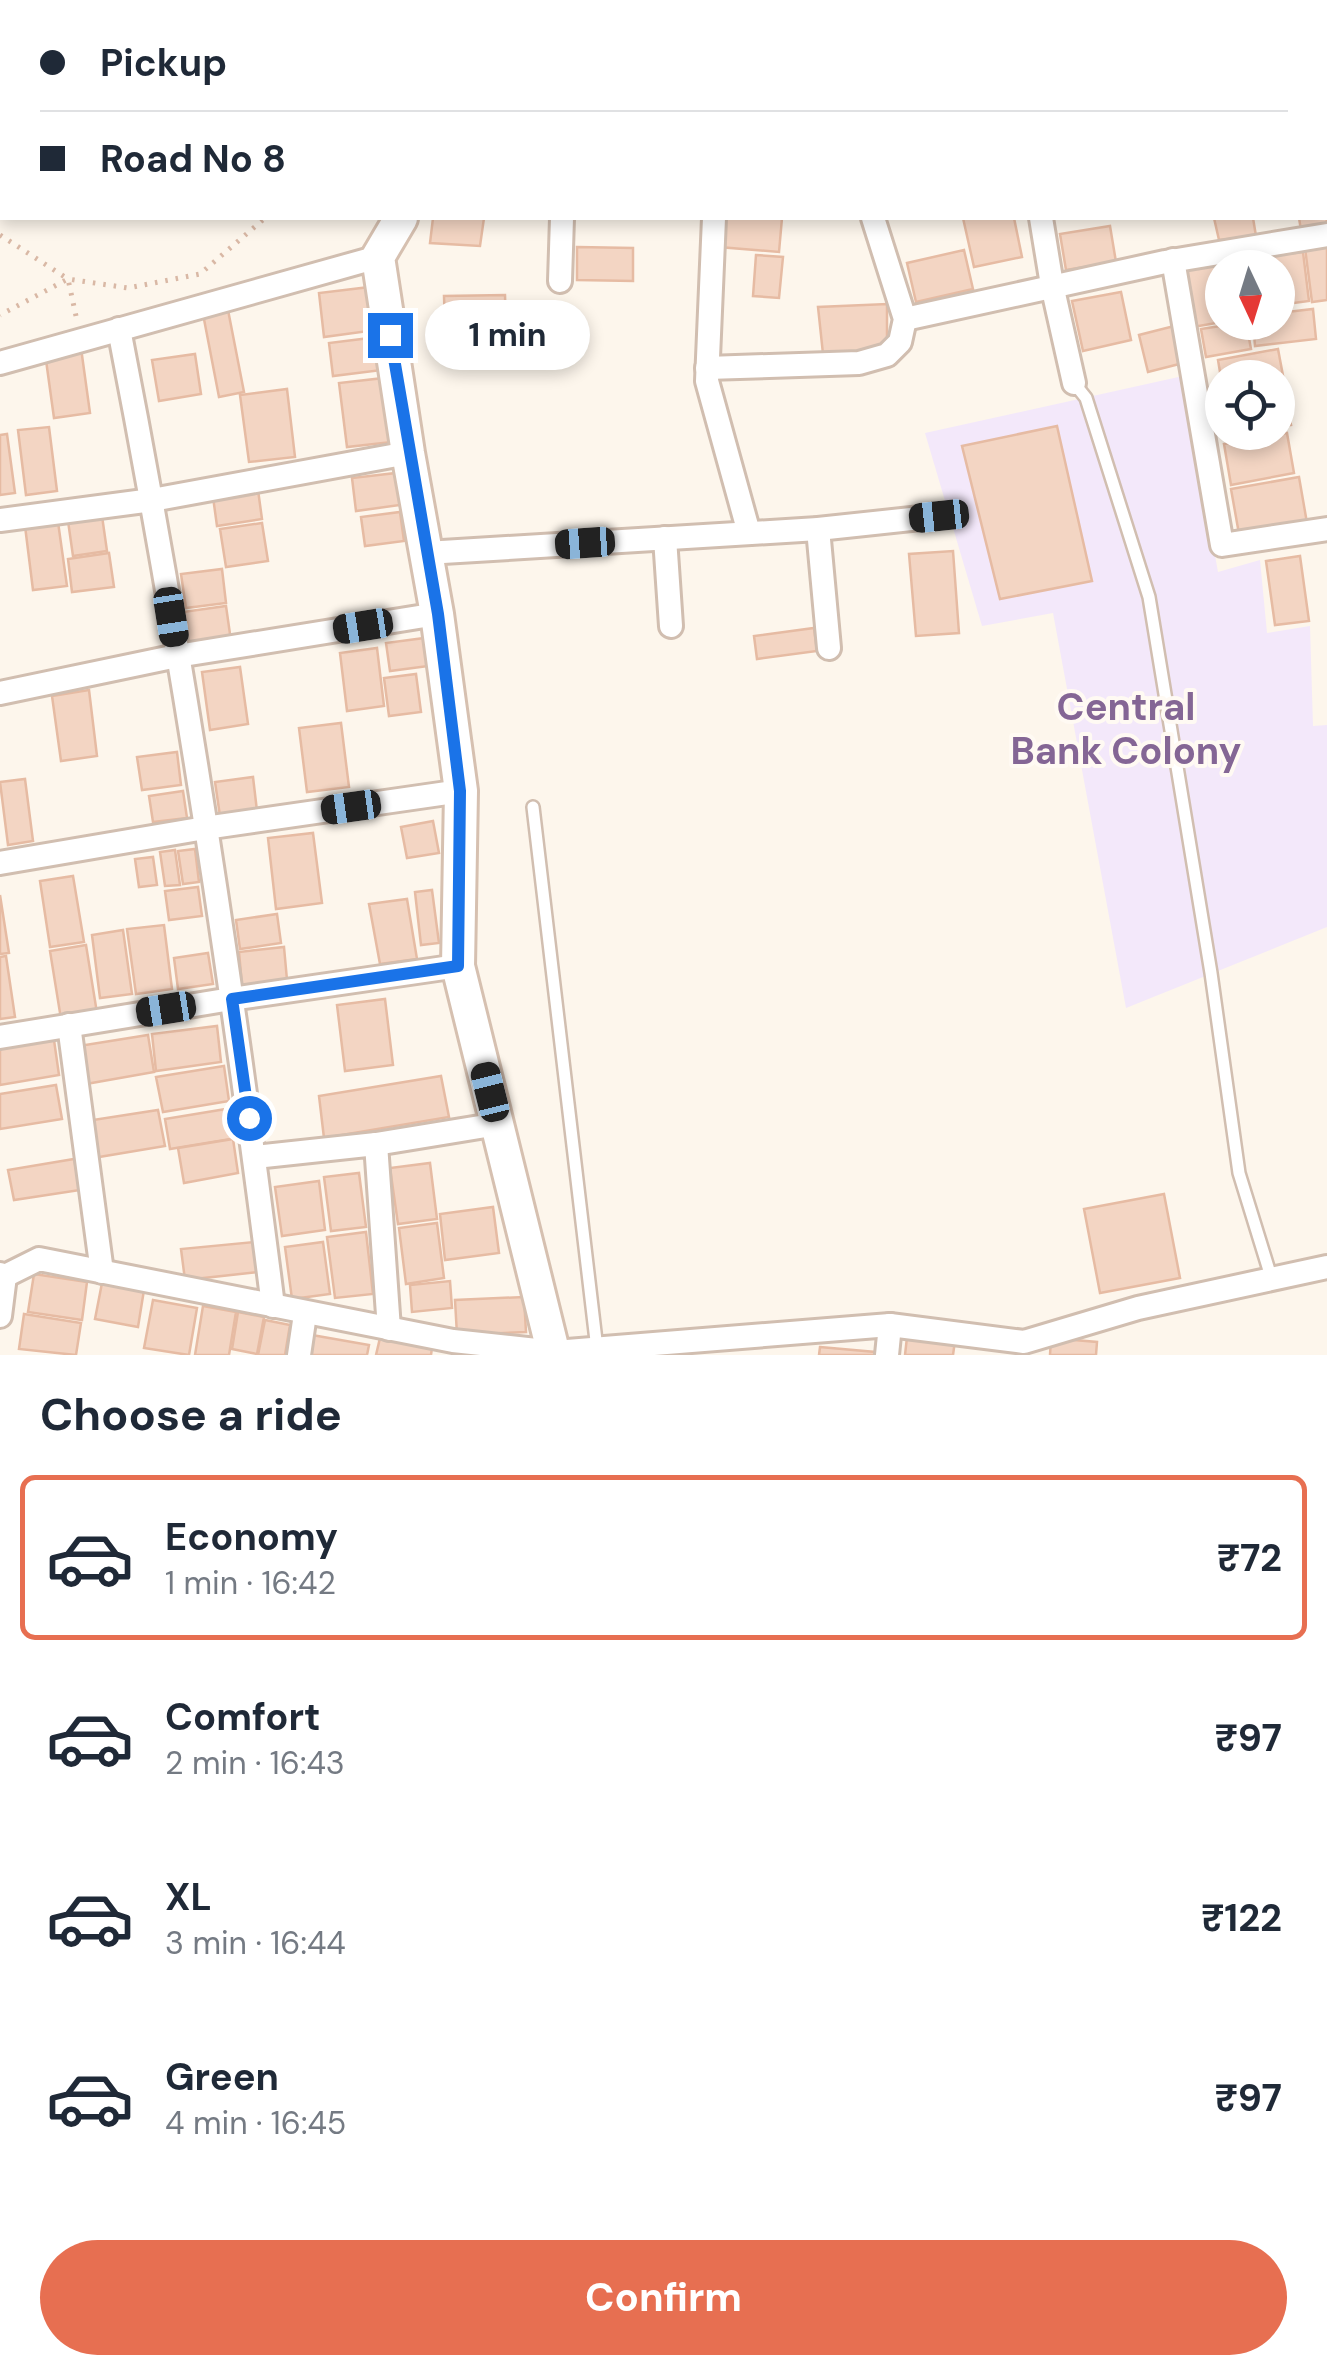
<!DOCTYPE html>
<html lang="en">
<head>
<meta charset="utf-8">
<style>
	:root { --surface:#fff; --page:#f6f6f7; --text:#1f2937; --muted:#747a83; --line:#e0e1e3; --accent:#e76f51 }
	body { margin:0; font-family:"DM Sans",sans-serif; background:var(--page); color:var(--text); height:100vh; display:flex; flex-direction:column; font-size:38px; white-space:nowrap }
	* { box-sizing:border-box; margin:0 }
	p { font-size:32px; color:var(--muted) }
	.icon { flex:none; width:55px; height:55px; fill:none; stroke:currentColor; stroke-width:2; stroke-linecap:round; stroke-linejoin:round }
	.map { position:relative; height:1355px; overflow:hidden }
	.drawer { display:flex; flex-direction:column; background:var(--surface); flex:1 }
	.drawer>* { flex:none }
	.banner { position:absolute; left:0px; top:0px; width:1328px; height:220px; box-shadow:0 5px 15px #0003; display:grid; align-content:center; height:220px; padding:0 40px; background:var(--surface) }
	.needle { width:65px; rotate:176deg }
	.buttons { position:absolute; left:1205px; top:250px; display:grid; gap:20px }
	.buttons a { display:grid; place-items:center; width:90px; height:90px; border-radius:50%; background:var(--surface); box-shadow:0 5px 15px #0003; font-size:50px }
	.end { position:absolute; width:45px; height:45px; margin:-22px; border:12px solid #1a73e8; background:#fff; box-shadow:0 0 0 5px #fff }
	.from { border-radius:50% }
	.bubble { position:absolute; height:70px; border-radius:35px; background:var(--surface); box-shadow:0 5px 15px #0003; font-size:32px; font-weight:700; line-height:70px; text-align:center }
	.car { position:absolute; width:30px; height:60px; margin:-30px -15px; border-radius:12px; box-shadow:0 0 8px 2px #0007; background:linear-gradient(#222 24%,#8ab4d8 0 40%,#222 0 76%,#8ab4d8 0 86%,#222 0) }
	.banner b { display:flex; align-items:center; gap:35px; height:95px; font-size:38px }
	.banner b+b { border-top:2px solid var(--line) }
	.banner i { width:25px; height:25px; background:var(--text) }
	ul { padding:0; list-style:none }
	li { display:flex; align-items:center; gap:30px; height:165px; margin:0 20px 15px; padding:0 20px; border:5px solid transparent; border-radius:15px }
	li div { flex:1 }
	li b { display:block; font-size:38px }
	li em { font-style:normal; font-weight:700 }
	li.active { border-color:var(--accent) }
	li>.icon { width:90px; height:90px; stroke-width:1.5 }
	h2 { padding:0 40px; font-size:45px; line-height:120px }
	.primary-button { display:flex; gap:20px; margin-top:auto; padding:20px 40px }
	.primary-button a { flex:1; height:115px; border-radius:60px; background:var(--accent); color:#fff; font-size:40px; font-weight:700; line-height:115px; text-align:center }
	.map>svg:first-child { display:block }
	.education { fill:#f3e8fa }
	.water { fill:#bfe3e8; stroke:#a5d3da; stroke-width:2.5 }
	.building { fill:#f3d5c3; stroke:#e6bba3; stroke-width:2.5 }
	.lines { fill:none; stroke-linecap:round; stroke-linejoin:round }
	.lane-casing { stroke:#d1beb0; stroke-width:16 }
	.street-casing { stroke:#d1beb0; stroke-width:28 }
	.secondary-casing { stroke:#d6c0b0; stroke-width:38 }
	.path { stroke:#d9b8a5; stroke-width:5; stroke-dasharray:2.5 8; stroke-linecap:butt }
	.lane { stroke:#fff; stroke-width:11 }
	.street { stroke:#fff; stroke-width:22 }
	.secondary { stroke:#fff; stroke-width:32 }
	.route { stroke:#1a73e8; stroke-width:12 }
	.labels { text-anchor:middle; stroke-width:8; stroke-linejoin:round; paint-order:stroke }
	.neighbourhood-label { font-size:38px; font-weight:bold; fill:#846695; stroke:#fffaf3 }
</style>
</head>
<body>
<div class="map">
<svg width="1327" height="1355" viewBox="0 0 1327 1355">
	<rect width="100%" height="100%" fill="#fdf6ec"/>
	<polygon class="education" points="1183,376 1218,572 1260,560 1267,633 1310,626 1313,726 1327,725 1327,927 1126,1008 1053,613 982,626 925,433"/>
	<polygon class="water" points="0,0 413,0 2,2 2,85"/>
	<g class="building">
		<polygon points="1325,174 1327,227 1301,230 1299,218 1325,218"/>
		<polygon points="433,218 484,218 480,246 430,243"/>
		<polygon points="721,218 782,218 779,252 719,247"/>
		<polygon points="963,218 1014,218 1022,257 974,267"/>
		<polygon points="1214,218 1253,218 1256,236 1219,240"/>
		<polygon points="1110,226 1116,262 1066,270 1060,234"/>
		<polygon points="1327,245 1327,300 1312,302 1305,248"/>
		<polygon points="577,247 633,248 633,281 577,280"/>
		<polygon points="964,250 973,289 916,302 907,263"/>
		<polygon points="1303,252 1309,301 1278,305 1278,268 1264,268 1262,257"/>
		<polygon points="756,255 783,257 779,298 753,296"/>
		<polygon points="1216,262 1222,299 1222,322 1193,327 1182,269"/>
		<polygon points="370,287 376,330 324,337 319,293"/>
		<polygon points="1121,292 1131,340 1083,351 1072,301"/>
		<polygon points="505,295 507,358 446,358 444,296"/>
		<polygon points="887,304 887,350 823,354 818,307"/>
		<polygon points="1313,309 1316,339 1255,346 1253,322 1278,322 1278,313"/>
		<polygon points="228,310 244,392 219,397 203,314"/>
		<polygon points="1246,322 1251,349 1206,357 1201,329"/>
		<polygon points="1178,325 1187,362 1148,372 1139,335"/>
		<polygon points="378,337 382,370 333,376 329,343"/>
		<polygon points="81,348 90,413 54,418 45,353"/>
		<polygon points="1278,349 1284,381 1278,382 1278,378 1222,378 1222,384 1218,360"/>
		<polygon points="195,354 201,394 159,401 152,360"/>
		<polygon points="384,378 392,442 347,447 339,383"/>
		<polygon points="1283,386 1291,425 1278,427 1278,387"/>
		<polygon points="287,389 295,457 249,462 240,395"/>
		<polygon points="1057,426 1092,581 1000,599 962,446"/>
		<polygon points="49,427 57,491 26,495 18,430"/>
		<polygon points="1287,433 1294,473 1231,485 1224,444"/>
		<polygon points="7,434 15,493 0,495 0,435"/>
		<polygon points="396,473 400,505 356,511 352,478"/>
		<polygon points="1299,477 1307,523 1239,534 1231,489"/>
		<polygon points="258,490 262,519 217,526 213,497"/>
		<polygon points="400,512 404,541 365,546 361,517"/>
		<polygon points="102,516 107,551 73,556 68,521"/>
		<polygon points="58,522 67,586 33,590 25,526"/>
		<polygon points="262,523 268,561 226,567 220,529"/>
		<polygon points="953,551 959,633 916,636 909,554"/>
		<polygon points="109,553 114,587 72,592 68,559"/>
		<polygon points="1300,556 1309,621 1275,625 1266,561"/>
		<polygon points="222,569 226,603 186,608 181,574"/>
		<polygon points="226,606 231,641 188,647 183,612"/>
		<polygon points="814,628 817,651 757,659 754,636"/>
		<polygon points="432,637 436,665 390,671 386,643"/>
		<polygon points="377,648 384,706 347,711 340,653"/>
		<polygon points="240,667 248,724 210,730 202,672"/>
		<polygon points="416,674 421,712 389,716 384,678"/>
		<polygon points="89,690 97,756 61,761 52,696"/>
		<polygon points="341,723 349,787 307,792 299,728"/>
		<polygon points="177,752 181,785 142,790 137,757"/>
		<polygon points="253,777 257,811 220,816 215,782"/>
		<polygon points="25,779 33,841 8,845 0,782"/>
		<polygon points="183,791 187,818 153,822 149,796"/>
		<polygon points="433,821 439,853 407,858 401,827"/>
		<polygon points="313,833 322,903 276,909 268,838"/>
		<polygon points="195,849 199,882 183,884 178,851"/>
		<polygon points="175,850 180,885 165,886 160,852"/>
		<polygon points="153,857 157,885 139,887 135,859"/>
		<polygon points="73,876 84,942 50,947 40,881"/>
		<polygon points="198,887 202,916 169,920 165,891"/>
		<polygon points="432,890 439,943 421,945 415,892"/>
		<polygon points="0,895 9,953 0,954"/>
		<polygon points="407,899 417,959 380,964 369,904"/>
		<polygon points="277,914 281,943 240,949 236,920"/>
		<polygon points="164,925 172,989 136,994 127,929"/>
		<polygon points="123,930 132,994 100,998 92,935"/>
		<polygon points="86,945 97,1013 61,1019 50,951"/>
		<polygon points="284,947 287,980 242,985 239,952"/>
		<polygon points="208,953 213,984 178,989 174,958"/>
		<polygon points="6,956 15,1017 0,1019 0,957"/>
		<polygon points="385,999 393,1065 345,1071 337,1005"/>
		<polygon points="217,1026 221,1062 156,1071 152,1034"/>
		<polygon points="148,1035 154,1072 86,1084 79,1046"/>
		<polygon points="54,1040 59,1075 0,1085 0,1049"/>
		<polygon points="224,1066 229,1101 163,1112 156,1077"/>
		<polygon points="441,1076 449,1117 324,1138 319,1096"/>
		<polygon points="56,1085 62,1119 0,1129 0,1094"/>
		<polygon points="232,1108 237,1138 170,1149 165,1119"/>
		<polygon points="158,1110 165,1146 99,1157 93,1120"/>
		<polygon points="233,1139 238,1173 184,1183 178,1148"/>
		<polygon points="74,1159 80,1190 14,1200 8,1170"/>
		<polygon points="430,1163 437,1219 398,1224 390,1168"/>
		<polygon points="359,1173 366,1227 331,1231 324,1177"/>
		<polygon points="319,1181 325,1230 282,1236 275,1187"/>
		<polygon points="1164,1194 1180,1278 1100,1293 1084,1209"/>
		<polygon points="493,1207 499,1253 445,1260 440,1214"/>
		<polygon points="437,1223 444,1278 406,1284 399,1228"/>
		<polygon points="366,1232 373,1294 335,1298 327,1237"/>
		<polygon points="254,1242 258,1272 185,1280 181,1249"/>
		<polygon points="323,1242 330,1294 292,1299 285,1247"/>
		<polygon points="34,1274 87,1282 82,1320 28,1312"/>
		<polygon points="450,1281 452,1308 412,1312 410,1285"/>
		<polygon points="102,1283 144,1290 138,1327 95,1319"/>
		<polygon points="524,1297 526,1332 457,1335 455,1300"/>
		<polygon points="153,1300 197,1308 189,1355 144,1348"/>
		<polygon points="203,1306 236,1312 229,1355 195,1355"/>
		<polygon points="238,1312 264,1317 257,1354 232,1349"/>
		<polygon points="24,1314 81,1323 76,1355 19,1349"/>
		<polygon points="265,1320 290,1325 285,1355 258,1355"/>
		<polygon points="312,1335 369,1345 367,1355 309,1355"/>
		<polygon points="907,1337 955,1341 953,1355 905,1355"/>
		<polygon points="380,1338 432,1348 431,1355 376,1355"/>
		<polygon points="1051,1338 1097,1342 1096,1355 1050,1355"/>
		<polygon points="820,1347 875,1352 875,1355 819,1355"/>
	</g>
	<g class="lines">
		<defs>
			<g id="lane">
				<polyline points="1074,383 1086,398 1149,597 1211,973 1239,1173 1272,1280"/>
				<polyline points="533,807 597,1349"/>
			</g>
			<g id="street">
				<polyline points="828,2 828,0"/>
				<polyline points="714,218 707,381 749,533"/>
				<polyline points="1041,218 1052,285 1074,383"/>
				<polyline points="1173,260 1222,545 1327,529"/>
				<polyline points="560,281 562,218"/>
				<polyline points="905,319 1165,262 1327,235"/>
				<path d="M119,329C182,652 232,979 273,1306"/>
				<polyline points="0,363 378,257"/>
				<polyline points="707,368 859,363 887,355 900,342 905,319 873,218"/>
				<polyline points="0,520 152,500 408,453"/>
				<polyline points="818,529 829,648"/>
				<polyline points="665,538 671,626"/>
				<polyline points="426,553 818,529 939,516"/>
				<polyline points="0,693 177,656 437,614"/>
				<polyline points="0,863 205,828 461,791"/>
				<polyline points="69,1025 102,1272"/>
				<polyline points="0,1037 231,999 458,966"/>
				<polyline points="376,1144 498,1124"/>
				<polyline points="255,1157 376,1144 389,1329"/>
				<polyline points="0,1274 5,1276 39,1259 453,1341 555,1352 890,1325 1024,1342 1138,1308 1327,1267"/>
				<polyline points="0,1316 5,1276"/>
				<polyline points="299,1355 305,1314"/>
				<polyline points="887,1355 890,1325"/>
			</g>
			<g id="secondary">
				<polyline points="514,2 515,0"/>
				<polyline points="401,218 378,257 408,453 437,614 461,791 458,966 554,1355"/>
			</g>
		</defs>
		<use href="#lane" class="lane-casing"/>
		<use href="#street" class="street-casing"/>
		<use href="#secondary" class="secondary-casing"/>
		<g class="path">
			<polyline points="461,2 462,0"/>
			<polyline points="0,235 68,279 0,315"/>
			<polyline points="76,316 68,279 128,288 200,274 265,218"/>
		</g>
		<use href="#lane" class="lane"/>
		<use href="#street" class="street"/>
		<use href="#secondary" class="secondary"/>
	</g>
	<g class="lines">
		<polyline class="route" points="249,1118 232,999 458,966 460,791 438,614 390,335"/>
	</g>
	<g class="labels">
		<g class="neighbourhood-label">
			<text x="1126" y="720">Central<tspan x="1126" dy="44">Bank Colony</tspan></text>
		</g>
	</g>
</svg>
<div class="buttons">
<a><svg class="needle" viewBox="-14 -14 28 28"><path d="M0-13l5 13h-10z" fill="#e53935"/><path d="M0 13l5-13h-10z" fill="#747a83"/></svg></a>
<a><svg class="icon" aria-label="locate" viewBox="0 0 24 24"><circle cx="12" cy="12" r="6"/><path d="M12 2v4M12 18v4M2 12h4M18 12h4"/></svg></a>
</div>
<i class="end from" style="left:249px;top:1118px"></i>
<i class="end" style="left:390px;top:335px"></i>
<div class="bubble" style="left:425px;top:300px;width:165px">1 min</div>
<i class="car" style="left:939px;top:516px;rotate:264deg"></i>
<i class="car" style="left:585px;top:543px;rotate:266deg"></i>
<i class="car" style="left:171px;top:617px;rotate:171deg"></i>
<i class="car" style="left:363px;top:626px;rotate:261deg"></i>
<i class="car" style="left:351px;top:807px;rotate:262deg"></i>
<i class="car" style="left:166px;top:1009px;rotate:261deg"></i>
<i class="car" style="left:490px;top:1092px;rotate:346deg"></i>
<div class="banner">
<b><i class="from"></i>Pickup</b>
<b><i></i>Road No 8</b>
</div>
</div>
<section class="drawer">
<h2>Choose a ride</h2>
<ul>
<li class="active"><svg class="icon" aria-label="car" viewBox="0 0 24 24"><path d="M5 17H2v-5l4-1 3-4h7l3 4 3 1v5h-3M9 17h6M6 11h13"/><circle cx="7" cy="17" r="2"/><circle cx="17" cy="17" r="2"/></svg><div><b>Economy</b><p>1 min · 16:42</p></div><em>₹72</em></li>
<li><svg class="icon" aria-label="car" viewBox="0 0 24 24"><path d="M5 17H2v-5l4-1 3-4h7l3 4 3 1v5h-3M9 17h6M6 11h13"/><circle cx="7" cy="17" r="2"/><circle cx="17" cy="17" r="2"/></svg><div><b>Comfort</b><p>2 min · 16:43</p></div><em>₹97</em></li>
<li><svg class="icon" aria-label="car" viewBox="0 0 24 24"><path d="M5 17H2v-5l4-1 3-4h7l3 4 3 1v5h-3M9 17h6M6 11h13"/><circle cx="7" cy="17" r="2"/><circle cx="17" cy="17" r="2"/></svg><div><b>XL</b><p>3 min · 16:44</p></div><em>₹122</em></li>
<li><svg class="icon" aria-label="car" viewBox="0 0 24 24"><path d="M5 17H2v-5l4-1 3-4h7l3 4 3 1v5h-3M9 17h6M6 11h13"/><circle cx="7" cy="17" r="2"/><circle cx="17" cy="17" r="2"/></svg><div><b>Green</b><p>4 min · 16:45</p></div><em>₹97</em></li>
</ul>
<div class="primary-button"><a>Confirm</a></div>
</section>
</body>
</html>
